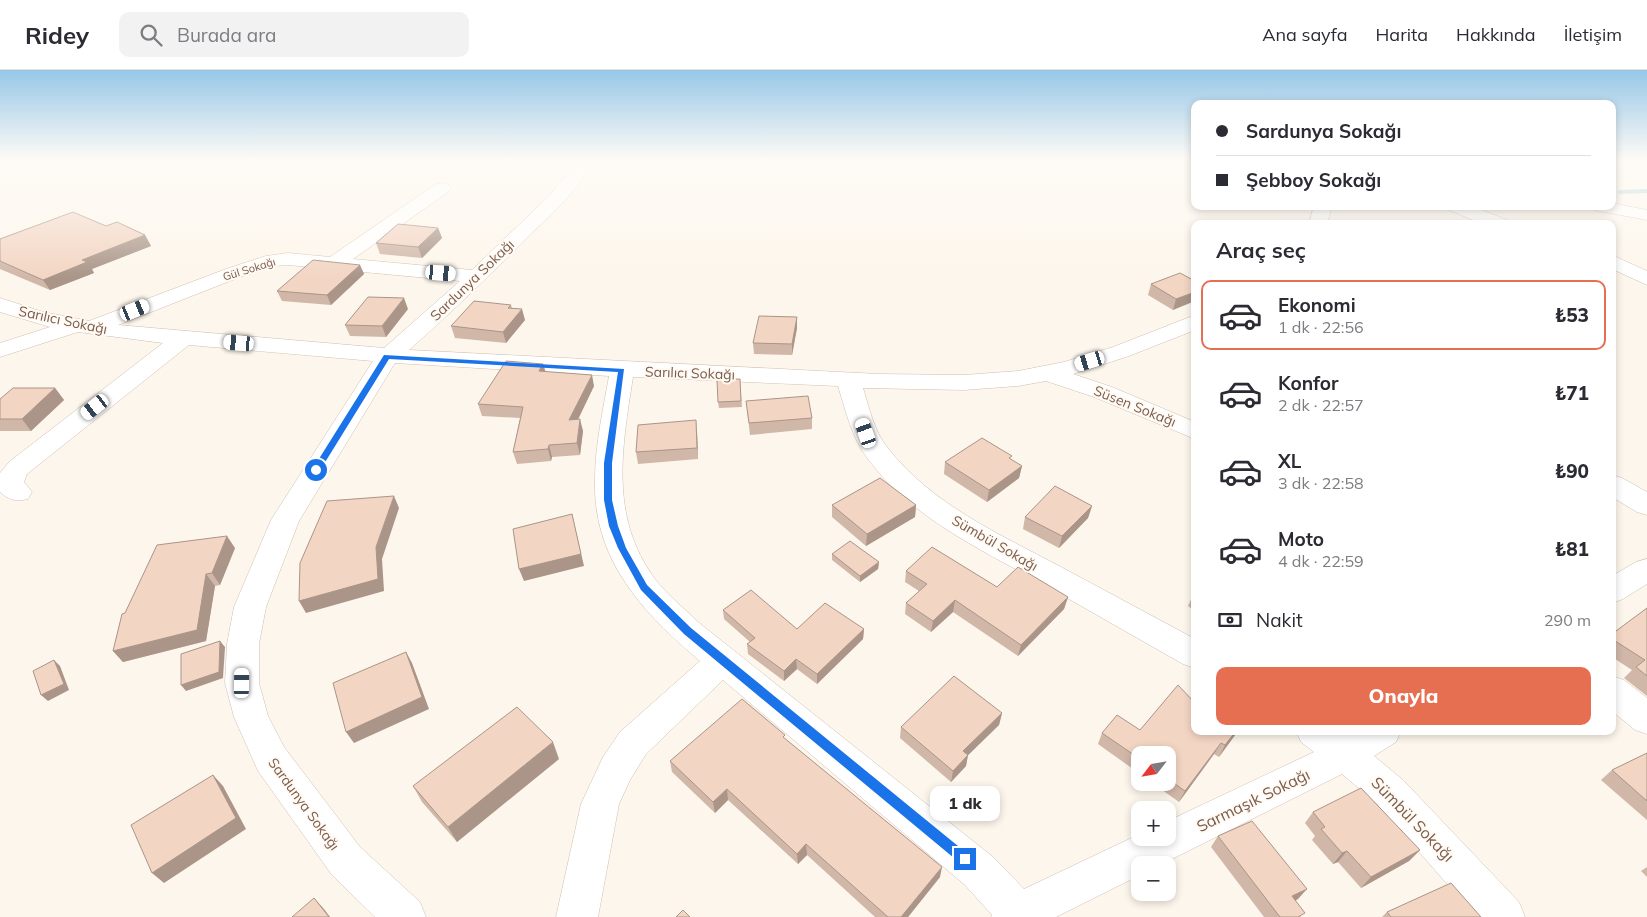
<!DOCTYPE html>
<html lang="tr">
<head>
<meta charset="utf-8">
<style>
	:root { --surface:#fff; --page:#f2f2f3; --text:#2b2b33; --muted:#7c7c81; --line:#e1e1e2; --accent:#e76f51 }
	body { margin:0; font-family:Mulish,sans-serif; background:var(--page); color:var(--text); height:100vh; display:flex; flex-direction:column; font-size:19px; white-space:nowrap }
	* { box-sizing:border-box; margin:0 }
	p { font-size:16px; color:var(--muted) }
	.icon { flex:none; width:28px; height:28px; fill:none; stroke:currentColor; stroke-width:2; stroke-linecap:round; stroke-linejoin:round }
	.map { position:relative; flex:1; overflow:hidden }
	.details { position:absolute; left:1191px; top:150px; width:425px; height:515px; display:flex; flex-direction:column; background:var(--surface); border-radius:10px; box-shadow:0 2px 8px #0003 }
	.details>* { flex:none }
	.guide { position:absolute; left:1191px; top:30px; width:425px; height:110px; border-radius:10px; box-shadow:0 2px 8px #0003; display:grid; align-content:center; height:110px; padding:0 25px; background:var(--surface) }
	.needle { width:32px; rotate:239deg }
	.buttons { position:absolute; left:1131px; top:676px; display:grid; gap:10px }
	.buttons a { display:grid; place-items:center; width:45px; height:45px; border-radius:10px; background:var(--surface); box-shadow:0 2px 8px #0003; font-size:25px }
	.end { position:absolute; width:22px; height:22px; margin:-11px; border:6px solid #1a73e8; background:#fff; box-shadow:0 0 0 2px #fff }
	.from { border-radius:50% }
	.bubble { position:absolute; height:35px; border-radius:10px; background:var(--surface); box-shadow:0 2px 8px #0003; font-size:16px; font-weight:800; line-height:35px; text-align:center }
	.car { position:absolute; width:15px; height:30px; margin:-15px -8px; border-radius:6px; box-shadow:0 0 4px 1px #0007; background:linear-gradient(#fff 24%,#345 0 40%,#fff 0 76%,#345 0 86%,#fff 0) }
	.guide b { display:flex; align-items:center; gap:18px; height:48px; font-size:19px }
	.guide b+b { border-top:1px solid var(--line) }
	.guide i { width:12px; height:12px; background:var(--text) }
	ul { padding:0; list-style:none }
	li { display:flex; align-items:center; gap:15px; height:70px; margin:0 10px 8px; padding:0 15px; border:2px solid transparent; border-radius:10px }
	li div { flex:1 }
	li b { display:block; font-size:19px }
	li em { font-style:normal; font-weight:800 }
	li.selected { border-color:var(--accent) }
	li>.icon { width:45px; height:45px; stroke-width:1.5 }
	h2 { padding:0 25px; font-size:22px; line-height:60px }
	.pay { display:flex; align-items:center; gap:12px; height:55px; padding:0 25px; font-size:19px }
	.pay p { margin-inline-start:auto }
	.cta { display:flex; gap:10px; margin-top:auto; padding:10px 25px }
	.cta a { flex:1; height:58px; border-radius:10px; background:var(--accent); color:#fff; font-size:20px; font-weight:800; line-height:58px; text-align:center }
	header { display:flex; align-items:center; gap:30px; box-sizing:border-box; height:70px; padding:0 25px; background:var(--surface); border-bottom:1px solid var(--line) }
	header strong { font-size:24px }
	nav { display:flex; gap:28px; margin-inline-start:auto; font-size:18px }
	.search { width:350px; height:45px; background:var(--page); display:flex; align-items:center; gap:12px; box-sizing:border-box; padding:0 18px; border-radius:10px; color:var(--muted); font-size:19px }
	.map>svg:first-child { display:block }
	.lines { fill:none; stroke-linecap:round; stroke-linejoin:round }
	.stream { fill:#a5d3da; fill-rule:evenodd }
	.minor-casing { stroke:#d1beb0; stroke-width:1 }
	.minor { fill:#fff; fill-rule:evenodd }
	.wall { fill:#d1b7a8 }
	.shaded-wall { fill:#aa9588 }
	.building { fill:#f3d5c3; stroke:#aa9588 }
	.route { fill:#1a73e8 }
	.labels { text-anchor:middle; stroke-width:4; stroke-linejoin:round; paint-order:stroke }
	.far-street-label { font-size:11px; fill:#7a5c4d; stroke:#fffaf3 }
	.street-label { font-size:14px; fill:#7a5c4d; stroke:#fffaf3 }
	.near-street-label { font-size:16px; fill:#7a5c4d; stroke:#fffaf3 }
</style>
</head>
<body>
<header>
<strong>Ridey</strong>
<div class="search"><svg class="icon" aria-label="search" viewBox="0 0 24 24"><circle cx="10" cy="10" r="6"/><path d="M15 15l6 6"/></svg>Burada ara</div>
<nav><a>Ana sayfa</a><a>Harita</a><a>Hakkında</a><a>İletişim</a></nav>
</header>
<div class="map">
<svg width="1647" height="847" viewBox="0 0 1647 847">
	<rect width="100%" height="100%" fill="#fdf6ec"/>
	<g class="lines">
		<polygon class="stream" points="1647,119 1647,123 1620,124 1617,122 1620,120"/>
		<defs>
			<g id="minor">
				<path d="M571,89H587L590,95C577,122 552,143 531,164C491,204 451,243 409,280L879,304L964,305L1018,301L1064,292L1113,277L1195,245V260L1129,286L1073,304L1112,317L1195,352V369L1094,327L1046,311L1018,316L964,320L863,318C869,337 874,361 887,377C931,434 999,464 1061,497C1106,521 1150,545 1195,569V598L1183,594C1135,567 1087,539 1039,512C978,478 911,447 868,389C852,368 846,342 838,316L633,307C622,378 609,447 655,509C667,525 684,538 698,552L993,787L1024,819L1140,764V768H1168V751L1314,682L1301,672L1296,661H1343L1347,664L1352,661H1401L1396,672L1374,686L1403,710L1519,832L1525,847H1476L1377,734L1342,704L1160,795H1140V805L1056,847H991L992,845L965,815L723,610L646,684L630,710L619,734L598,847H556L581,734L603,687L620,662L700,591C643,543 593,490 595,411C595,375 603,340 609,306L395,293L299,451L266,537L259,574V613L268,646L284,677L360,777L420,832L426,847H375L332,805L258,701L234,647L225,613L227,574L234,537L271,450L373,291L189,275L27,404L24,412L32,422L28,429C16,432 9,430 0,422V403L9,392L163,273L78,262L0,287V273L50,257L0,242V228L43,242L89,251L226,199L266,186L288,183L330,187L436,114L442,113L448,114L451,118L448,122L353,189L472,200L550,125L574,95ZM288,195L460,211L384,278L118,255L240,207L275,196Z"/>
				<polygon points="1612,133 1647,140 1647,150 1594,140 1591,136 1612,136"/>
				<polygon points="1314,136 1332,136 1327,154 1309,154"/>
				<polygon points="1446,136 1472,136 1507,150 1509,154 1483,154 1449,140"/>
				<polygon points="1612,185 1647,201 1647,215 1612,199"/>
				<polygon points="1612,405 1622,408 1647,422 1647,445 1637,442 1612,427"/>
				<polygon points="1647,489 1647,514 1623,529 1612,533 1612,506 1636,492"/>
				<polygon points="1612,606 1624,610 1647,628 1647,664 1635,660 1612,641"/>
			</g>
		</defs>
		<use href="#minor" class="minor-casing"/>
		<use href="#minor" class="minor"/>
	</g>
	<g class="wall">
		<polygon points="106,156 145,165 151,176 92,199 94,203 50,220 0,199 0,169"/>
		<polygon points="438,158 442,168 422,188 380,184 376,173"/>
		<polygon points="360,195 364,204 331,235 282,231 277,221"/>
		<polygon points="1195,211 1173,240 1148,225 1151,214"/>
		<polygon points="511,235 512,238 525,250 506,273 455,268 451,256"/>
		<polygon points="408,239 386,267 350,266 345,255"/>
		<polygon points="797,247 797,258 792,285 754,284 753,273"/>
		<polygon points="543,294 546,302 594,316 578,349 583,361 580,385 552,387 551,391 517,394 513,382 520,348 482,346 478,334"/>
		<polygon points="740,309 742,337 719,338 718,332"/>
		<polygon points="55,318 64,330 31,361 0,361 0,329"/>
		<polygon points="746,331 812,348 812,359 750,365"/>
		<polygon points="697,362 698,389 638,394 636,382"/>
		<polygon points="1012,390 1022,396 1019,408 987,432 944,404 945,392"/>
		<polygon points="832,435 916,435 915,447 866,476 832,447"/>
		<polygon points="1092,436 1088,448 1059,478 1023,459 1025,447"/>
		<polygon points="235,478 220,515 215,516 206,571 123,592 113,581 125,543"/>
		<polygon points="832,484 879,492 878,499 860,512 832,490"/>
		<polygon points="906,501 997,517 1068,527 1064,539 1018,586 953,542 931,562 905,544 906,533 919,521 905,512"/>
		<polygon points="1195,523 1195,541 1188,536 1193,525"/>
		<polygon points="1647,538 1647,626 1624,608 1632,600 1612,587 1612,564"/>
		<polygon points="723,540 797,559 864,559 863,569 817,614 797,599 784,611 748,584 747,574 750,572 724,549"/>
		<polygon points="1002,643 999,655 968,685 966,696 951,712 900,668 901,657"/>
		<polygon points="1140,660 1195,661 1238,661 1219,687 1214,684 1179,732 1151,712 1168,712 1168,685 1140,685 1140,704 1098,674 1102,663"/>
		<polygon points="785,669 940,807 908,847 875,847 807,785 798,794 728,730 715,743 672,702 670,691"/>
		<polygon points="1647,683 1647,750 1601,710 1612,700"/>
		<polygon points="559,689 457,772 422,732 413,716"/>
		<polygon points="1313,742 1420,780 1409,791 1361,818 1338,792 1333,794 1312,770 1315,766 1305,753"/>
		<polygon points="1218,766 1298,829 1296,830 1301,847 1264,847 1211,777"/>
		<polygon points="1647,797 1647,807 1641,801"/>
		<polygon points="1387,842 1481,847 1382,847"/>
	</g>
	<g class="shaded-wall">
		<polygon points="438,158 442,168 422,188 418,177"/>
		<polygon points="145,165 151,176 92,199 94,203 50,220 43,210 82,190"/>
		<polygon points="360,195 364,204 331,235 327,225"/>
		<polygon points="1195,222 1195,231 1173,240 1176,229"/>
		<polygon points="404,228 408,239 386,267 382,256"/>
		<polygon points="522,239 525,250 506,273 503,262"/>
		<polygon points="797,247 797,258 792,285 792,274"/>
		<polygon points="543,294 546,305 539,301"/>
		<polygon points="592,305 594,316 572,362 569,350"/>
		<polygon points="55,318 64,330 31,361 22,349"/>
		<polygon points="580,349 583,361 580,385 577,373"/>
		<polygon points="696,350 697,362 698,389 697,378"/>
		<polygon points="549,375 552,387 551,391 548,379"/>
		<polygon points="1022,396 1019,408 987,432 989,420"/>
		<polygon points="394,426 399,438 382,489 384,521 306,543 299,531 376,477"/>
		<polygon points="916,435 915,447 866,476 867,464"/>
		<polygon points="1092,436 1088,448 1059,478 1062,466"/>
		<polygon points="572,444 584,496 524,511 519,499"/>
		<polygon points="227,466 235,478 220,515 212,503"/>
		<polygon points="879,492 878,499 860,512 860,506"/>
		<polygon points="206,504 215,516 206,571 123,592 113,581"/>
		<polygon points="1068,527 1064,539 1018,586 1021,575"/>
		<polygon points="955,530 953,542 931,562 933,551"/>
		<polygon points="864,559 863,569 817,614 817,604"/>
		<polygon points="220,571 225,577 223,608 186,621 181,615"/>
		<polygon points="406,582 412,593 429,639 354,673 346,662"/>
		<polygon points="796,589 797,599 784,611 784,601"/>
		<polygon points="54,590 60,596 69,620 48,631 41,625"/>
		<polygon points="1002,643 999,655 961,692 963,681"/>
		<polygon points="1236,661 1238,661 1219,687 1225,675"/>
		<polygon points="553,672 559,689 457,772 448,757"/>
		<polygon points="1221,673 1214,684 1179,732 1185,721"/>
		<polygon points="968,685 966,696 951,712 953,701"/>
		<polygon points="213,705 223,716 246,759 164,813 152,803"/>
		<polygon points="727,719 728,730 715,743 713,732"/>
		<polygon points="806,774 807,785 798,794 797,784"/>
		<polygon points="1420,780 1409,791 1361,818 1371,807"/>
		<polygon points="1347,781 1338,792 1333,794 1342,783"/>
		<polygon points="942,797 940,807 908,847 901,847"/>
		<polygon points="1307,819 1298,829 1284,836 1292,826"/>
		<polygon points="314,828 324,839 330,847 329,847"/>
	</g>
	<g class="building">
		<polygon points="73,142 106,156 117,152 145,165 82,190 87,192 43,210 0,191 0,169"/>
		<polygon points="398,154 438,158 418,177 376,173"/>
		<polygon points="313,190 360,195 327,225 277,221"/>
		<polygon points="1180,203 1195,211 1195,222 1176,229 1151,214"/>
		<polygon points="368,227 404,228 382,256 345,255"/>
		<polygon points="474,231 511,235 508,238 522,239 503,262 451,256"/>
		<polygon points="759,246 797,247 792,274 753,273"/>
		<polygon points="506,291 543,294 539,301 592,305 569,350 580,349 577,373 549,375 548,379 513,382 523,337 478,334"/>
		<polygon points="740,309 741,331 718,332 717,310"/>
		<polygon points="13,318 55,318 22,349 0,349 0,329"/>
		<polygon points="808,326 812,348 749,353 746,331"/>
		<polygon points="696,350 697,378 636,382 638,355"/>
		<polygon points="982,368 1012,386 1009,388 1022,396 989,420 945,392"/>
		<polygon points="880,408 916,435 867,464 832,435"/>
		<polygon points="1055,416 1092,436 1062,466 1025,447"/>
		<polygon points="394,426 376,477 378,509 299,531 300,493 327,431"/>
		<polygon points="572,444 581,484 519,499 513,459"/>
		<polygon points="227,466 212,503 206,504 197,560 113,581 122,544 125,543 157,475"/>
		<polygon points="850,471 879,492 860,506 832,484"/>
		<polygon points="932,477 997,517 1018,497 1068,527 1021,575 955,530 933,551 906,533 927,514 906,501"/>
		<polygon points="751,520 797,559 825,533 864,559 817,604 796,589 784,601 747,574 755,568 723,540"/>
		<polygon points="1647,538 1647,606 1636,597 1645,590 1612,569 1612,564"/>
		<polygon points="220,571 219,602 181,615 181,584"/>
		<polygon points="406,582 422,627 346,662 333,613"/>
		<polygon points="54,590 64,614 41,625 33,601"/>
		<polygon points="954,606 1002,643 963,681 968,685 953,701 901,657"/>
		<polygon points="1178,615 1195,633 1195,661 1236,661 1225,675 1221,673 1185,721 1168,709 1168,685 1140,685 1140,689 1102,663 1117,645 1140,660"/>
		<polygon points="742,629 785,665 783,667 942,797 901,847 888,847 806,774 797,784 727,719 713,732 670,691"/>
		<polygon points="517,637 553,672 448,757 413,716"/>
		<polygon points="1647,683 1647,731 1612,700"/>
		<polygon points="213,705 236,748 152,803 131,755"/>
		<polygon points="1361,718 1420,780 1371,807 1347,781 1342,783 1321,759 1325,757 1313,742"/>
		<polygon points="1252,751 1307,819 1292,826 1305,843 1298,847 1280,847 1218,766"/>
		<polygon points="1451,813 1481,847 1391,847 1387,842"/>
		<polygon points="314,828 329,847 292,847"/>
		<polygon points="683,840 690,847 676,847"/>
	</g>
	<linearGradient id="sky" x2="0" y2="1"><stop stop-color="#97c7e8"/><stop offset="0.43" stop-color="#fefbf6"/><stop offset="1" stop-color="#fefbf6" stop-opacity="0"/></linearGradient>
	<rect width="1647" height="208" fill="url(#sky)"/>
	<polygon class="route" points="384,285 624,299 612,393 612,430 618,456 626,478 647,515 691,558 969,785 970,789 969,793 965,794 960,793 684,564 641,520 618,478 609,456 604,430 604,393 618,302 389,289 319,402 313,402 312,400"/>
	<g class="labels">
		<g class="far-street-label">
			<text transform="translate(249 199) rotate(-17)" y="4">Gül Sokağı</text>
		</g>
		<g class="street-label">
			<text transform="translate(472 210) rotate(-44)" y="5">Sardunya Sokağı</text>
			<text transform="translate(63 250) rotate(12)" y="5">Sarılıcı Sokağı</text>
			<text transform="translate(690 303) rotate(2)" y="5">Sarılıcı Sokağı</text>
			<text transform="translate(1135 336) rotate(22)" y="5">Süsen Sokağı</text>
			<text transform="translate(995 473) rotate(30)" y="5">Sümbül Sokağı</text>
			<text transform="translate(304 734) rotate(54)" y="5">Sardunya Sokağı</text>
		</g>
		<g class="near-street-label">
			<text transform="translate(1253 730) rotate(-26)" y="6">Sarmaşık Sokağı</text>
			<text transform="translate(1413 749) rotate(46)" y="6">Sümbül Sokağı</text>
		</g>
	</g>
</svg>
<div class="buttons">
<a><svg class="needle" viewBox="-14 -14 28 28"><path d="M0-13l5 13h-10z" fill="#e53935"/><path d="M0 13l5-13h-10z" fill="#7c7c81"/></svg></a>
<a>+</a>
<a>−</a>
</div>
<i class="end from" style="left:316px;top:400px"></i>
<i class="end" style="left:965px;top:789px"></i>
<div class="bubble" style="left:930px;top:716px;width:70px">1 dk</div>
<i class="car" style="left:441px;top:203px;rotate:95deg"></i>
<i class="car" style="left:135px;top:240px;rotate:68deg"></i>
<i class="car" style="left:239px;top:273px;rotate:275deg"></i>
<i class="car" style="left:1090px;top:291px;rotate:253deg"></i>
<i class="car" style="left:95px;top:337px;rotate:232deg"></i>
<i class="car" style="left:866px;top:363px;rotate:341deg"></i>
<i class="car" style="left:242px;top:613px;rotate:1deg"></i>
<div class="guide">
<b><i class="from"></i>Sardunya Sokağı</b>
<b><i></i>Şebboy Sokağı</b>
</div>
<section class="details">
<h2>Araç seç</h2>
<ul>
<li class="selected"><svg class="icon" aria-label="car" viewBox="0 0 24 24"><path d="M5 17H2v-5l4-1 3-4h7l3 4 3 1v5h-3M9 17h6M6 11h13"/><circle cx="7" cy="17" r="2"/><circle cx="17" cy="17" r="2"/></svg><div><b>Ekonomi</b><p>1 dk · 22:56</p></div><em>₺53</em></li>
<li><svg class="icon" aria-label="car" viewBox="0 0 24 24"><path d="M5 17H2v-5l4-1 3-4h7l3 4 3 1v5h-3M9 17h6M6 11h13"/><circle cx="7" cy="17" r="2"/><circle cx="17" cy="17" r="2"/></svg><div><b>Konfor</b><p>2 dk · 22:57</p></div><em>₺71</em></li>
<li><svg class="icon" aria-label="car" viewBox="0 0 24 24"><path d="M5 17H2v-5l4-1 3-4h7l3 4 3 1v5h-3M9 17h6M6 11h13"/><circle cx="7" cy="17" r="2"/><circle cx="17" cy="17" r="2"/></svg><div><b>XL</b><p>3 dk · 22:58</p></div><em>₺90</em></li>
<li><svg class="icon" aria-label="car" viewBox="0 0 24 24"><path d="M5 17H2v-5l4-1 3-4h7l3 4 3 1v5h-3M9 17h6M6 11h13"/><circle cx="7" cy="17" r="2"/><circle cx="17" cy="17" r="2"/></svg><div><b>Moto</b><p>4 dk · 22:59</p></div><em>₺81</em></li>
</ul>
<div class="pay"><svg class="icon" aria-label="cash" viewBox="0 0 24 24"><path d="M3 7h18v10H3z"/><circle cx="12" cy="12" r="2"/></svg>Nakit<p>290 m</p></div>
<div class="cta"><a>Onayla</a></div>
</section>
</div>
</body>
</html>
